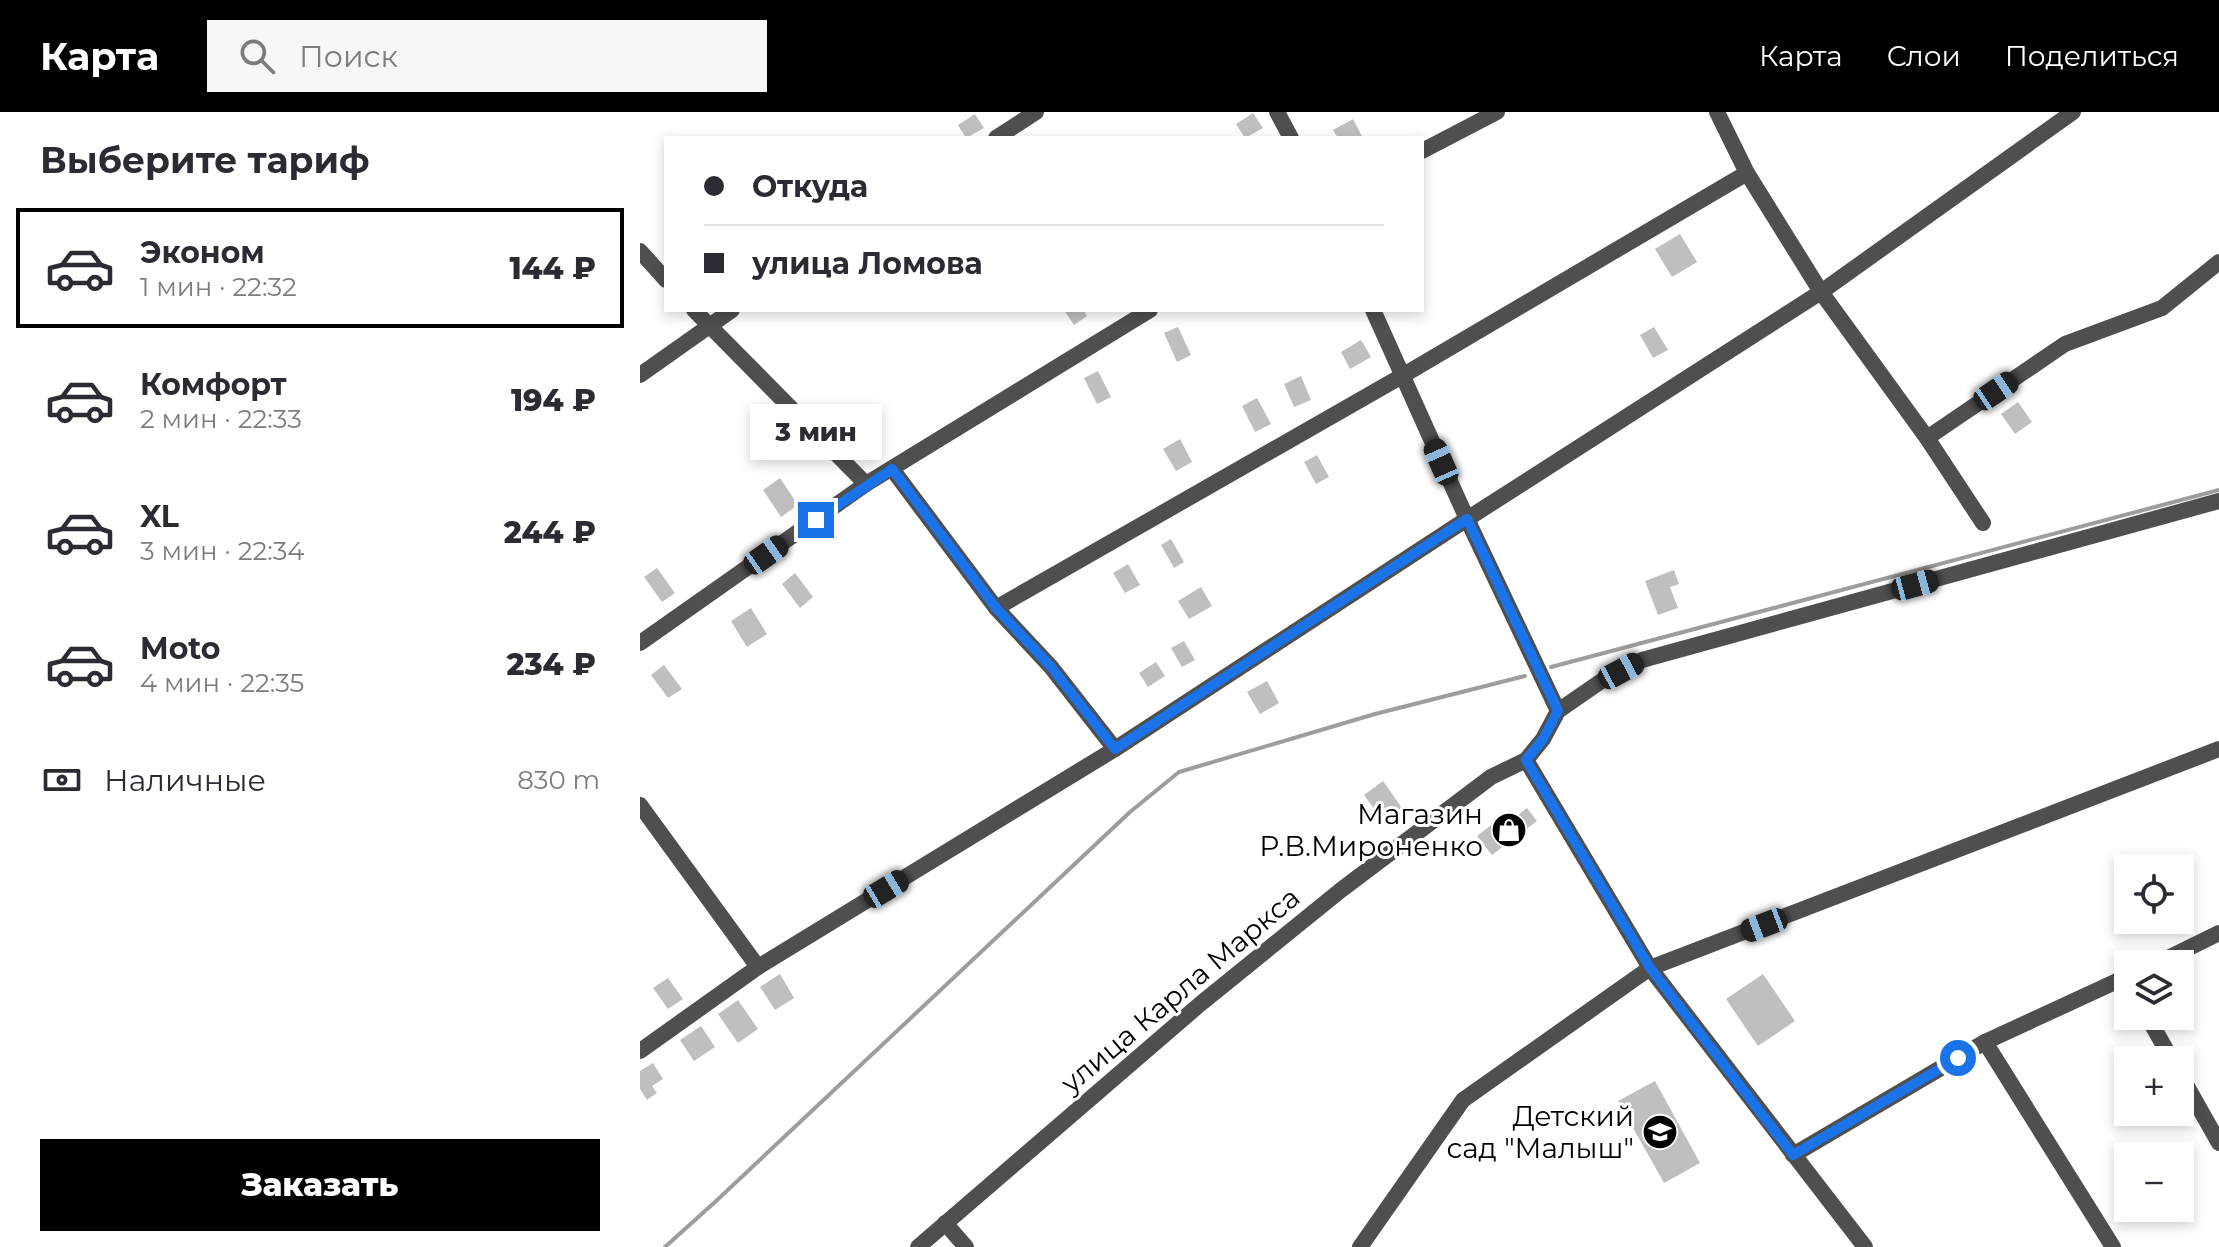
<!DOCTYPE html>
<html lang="ru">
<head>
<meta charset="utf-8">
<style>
	:root { --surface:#fff; --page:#f7f7f7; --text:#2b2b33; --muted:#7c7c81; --line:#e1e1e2; --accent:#000 }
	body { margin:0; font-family:Montserrat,sans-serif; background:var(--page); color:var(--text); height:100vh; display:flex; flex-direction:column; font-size:30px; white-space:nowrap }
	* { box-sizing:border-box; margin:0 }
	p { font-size:26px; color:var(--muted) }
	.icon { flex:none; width:44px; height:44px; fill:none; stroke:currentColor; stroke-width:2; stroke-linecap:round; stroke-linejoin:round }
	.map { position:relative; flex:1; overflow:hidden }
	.sheet { display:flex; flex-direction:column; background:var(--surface); width:640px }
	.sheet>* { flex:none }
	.guide { position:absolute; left:24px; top:24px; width:760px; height:176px; border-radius:0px; box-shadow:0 4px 12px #0003; display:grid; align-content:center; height:176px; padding:0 40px; background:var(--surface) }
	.controls { position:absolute; left:1474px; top:742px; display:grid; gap:16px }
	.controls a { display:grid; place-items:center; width:80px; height:80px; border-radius:0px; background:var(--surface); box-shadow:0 4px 12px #0003; font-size:40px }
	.end { position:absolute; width:36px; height:36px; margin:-18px; border:10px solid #1a73e8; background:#fff; box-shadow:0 0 0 4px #fff }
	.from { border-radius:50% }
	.bubble { position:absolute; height:56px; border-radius:0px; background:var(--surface); box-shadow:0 4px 12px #0003; font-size:26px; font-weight:800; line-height:56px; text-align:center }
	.car { position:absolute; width:24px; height:48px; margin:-24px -12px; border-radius:10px; box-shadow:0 0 6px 2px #0007; background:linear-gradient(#222 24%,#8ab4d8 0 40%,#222 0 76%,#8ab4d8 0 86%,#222 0) }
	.guide b { display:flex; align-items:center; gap:28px; height:76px; font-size:30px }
	.guide b+b { border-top:2px solid var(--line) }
	.guide i { width:20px; height:20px; background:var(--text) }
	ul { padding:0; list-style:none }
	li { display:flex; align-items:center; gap:24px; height:120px; margin:0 16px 12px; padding:0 24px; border:4px solid transparent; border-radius:0px }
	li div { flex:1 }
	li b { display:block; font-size:30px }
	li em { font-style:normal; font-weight:800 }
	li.active { border-color:var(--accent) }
	li>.icon { width:72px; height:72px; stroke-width:1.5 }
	h2 { padding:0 40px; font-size:36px; line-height:96px }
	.pay { display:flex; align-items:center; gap:20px; height:88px; padding:0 40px; font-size:30px }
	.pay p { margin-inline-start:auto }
	.action { display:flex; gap:16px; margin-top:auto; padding:16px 40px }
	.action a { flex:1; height:92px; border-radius:0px; background:var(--accent); color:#fff; font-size:32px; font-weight:800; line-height:92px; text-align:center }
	header { display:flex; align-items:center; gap:48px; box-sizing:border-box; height:112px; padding:0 40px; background:var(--accent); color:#fff }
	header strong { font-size:38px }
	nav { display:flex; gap:44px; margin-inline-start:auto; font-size:28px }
	.search { width:560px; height:72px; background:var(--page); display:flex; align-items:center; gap:20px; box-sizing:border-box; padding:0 28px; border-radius:0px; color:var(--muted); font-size:30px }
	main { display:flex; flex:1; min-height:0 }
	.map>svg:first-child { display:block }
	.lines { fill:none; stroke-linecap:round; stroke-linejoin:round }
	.stream { stroke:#9d9d9d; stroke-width:4 }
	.building { fill:#bfbfbf }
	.street { stroke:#4f4f4f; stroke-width:16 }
	.route { stroke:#1a73e8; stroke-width:10 }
	.labels { text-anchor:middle; stroke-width:6; stroke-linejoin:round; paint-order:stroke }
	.poi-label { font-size:28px; fill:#000; stroke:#fff; text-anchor:end }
	.street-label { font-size:28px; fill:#000; stroke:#fff }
</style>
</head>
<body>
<header>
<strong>Карта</strong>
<div class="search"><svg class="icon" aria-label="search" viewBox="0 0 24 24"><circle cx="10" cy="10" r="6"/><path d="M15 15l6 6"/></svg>Поиск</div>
<nav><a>Карта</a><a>Слои</a><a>Поделиться</a></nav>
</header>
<main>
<section class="sheet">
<h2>Выберите тариф</h2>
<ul>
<li class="active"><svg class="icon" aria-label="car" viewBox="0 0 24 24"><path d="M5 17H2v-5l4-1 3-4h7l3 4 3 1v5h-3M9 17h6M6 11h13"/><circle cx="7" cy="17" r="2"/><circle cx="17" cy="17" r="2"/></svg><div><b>Эконом</b><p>1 мин · 22:32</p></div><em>144 ₽</em></li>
<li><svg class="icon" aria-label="car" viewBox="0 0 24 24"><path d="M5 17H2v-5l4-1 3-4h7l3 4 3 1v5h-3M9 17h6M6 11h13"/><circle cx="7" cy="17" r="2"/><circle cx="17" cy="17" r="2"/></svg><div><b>Комфорт</b><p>2 мин · 22:33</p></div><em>194 ₽</em></li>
<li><svg class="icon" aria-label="car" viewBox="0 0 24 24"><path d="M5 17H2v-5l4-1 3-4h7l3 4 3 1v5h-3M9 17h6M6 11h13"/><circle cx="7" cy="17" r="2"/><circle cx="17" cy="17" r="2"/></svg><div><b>XL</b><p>3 мин · 22:34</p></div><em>244 ₽</em></li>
<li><svg class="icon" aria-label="car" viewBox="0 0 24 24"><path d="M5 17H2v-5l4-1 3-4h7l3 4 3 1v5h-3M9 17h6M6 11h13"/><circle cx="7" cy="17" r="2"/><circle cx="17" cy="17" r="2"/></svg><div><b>Moto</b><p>4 мин · 22:35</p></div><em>234 ₽</em></li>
</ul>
<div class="pay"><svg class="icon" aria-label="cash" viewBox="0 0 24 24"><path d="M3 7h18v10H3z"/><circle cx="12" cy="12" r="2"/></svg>Наличные<p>830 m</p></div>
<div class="action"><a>Заказать</a></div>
</section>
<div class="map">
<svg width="1579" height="1135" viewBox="0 0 1579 1135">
	<rect width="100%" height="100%" fill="#fff"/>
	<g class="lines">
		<g class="stream">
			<polyline points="911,555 1579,378"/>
			<polyline points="25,1135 75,1090 490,700 539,660 735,602 885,564"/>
		</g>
	</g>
	<g class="building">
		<polygon points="613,1 623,16 605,26 596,12"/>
		<polygon points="335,2 344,16 326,26 318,13"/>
		<polygon points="713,7 723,26 698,26 693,18"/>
		<polygon points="1040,122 1057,150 1032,165 1015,137"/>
		<polygon points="424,198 443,198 447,204 434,213"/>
		<polygon points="538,215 551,243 537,250 524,221"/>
		<polygon points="1014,215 1028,238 1013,246 1000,223"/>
		<polygon points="721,228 731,245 710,257 701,240"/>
		<polygon points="458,259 471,285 457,292 444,266"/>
		<polygon points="661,264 671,288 654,295 644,272"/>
		<polygon points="617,286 631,312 615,320 602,294"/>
		<polygon points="1378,290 1392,310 1375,322 1361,302"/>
		<polygon points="540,327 552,350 536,359 523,337"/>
		<polygon points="677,343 689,365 676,372 664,350"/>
		<polygon points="140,366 158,393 141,405 123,378"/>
		<polygon points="531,427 544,450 534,456 521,433"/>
		<polygon points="488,452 500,473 485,481 473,461"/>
		<polygon points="17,456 35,481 22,490 4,465"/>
		<polygon points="1034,458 1039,472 1030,475 1038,496 1018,503 1005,469"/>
		<polygon points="155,461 173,485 160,496 142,472"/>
		<polygon points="561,475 572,494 549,507 538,489"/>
		<polygon points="111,496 127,522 107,535 91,509"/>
		<polygon points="544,529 555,548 542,555 531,536"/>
		<polygon points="516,550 525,564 508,575 499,561"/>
		<polygon points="24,553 42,577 28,586 11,563"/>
		<polygon points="627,569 639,591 620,602 607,580"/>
		<polygon points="743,669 762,696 743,709 724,683"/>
		<polygon points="887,696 897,709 852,743 837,724 855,710 860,717"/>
		<polygon points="140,862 154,886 135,898 120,875"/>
		<polygon points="1123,862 1155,909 1118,934 1086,887"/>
		<polygon points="28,866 43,887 28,897 13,876"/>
		<polygon points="98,888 118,917 98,931 78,902"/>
		<polygon points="61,914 75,935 54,949 40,928"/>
		<polygon points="13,951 23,967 12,974 17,981 7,988 0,977 0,959"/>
		<polygon points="1015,969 1060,1051 1024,1071 978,989"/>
	</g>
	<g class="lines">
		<g class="street">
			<polyline points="637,0 651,26"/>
			<polyline points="1077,0 1107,61 1181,180 1287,326 1343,411"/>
			<polyline points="356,26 396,0"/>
			<polyline points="782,39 857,0"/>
			<polyline points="0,139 26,168"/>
			<polyline points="54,198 226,372"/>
			<polyline points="733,198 827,407 918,599"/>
			<polyline points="0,263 92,198"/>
			<polyline points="1287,326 1425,232 1522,196 1579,150"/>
			<polyline points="252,357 356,496 411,555 475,637"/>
			<polyline points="356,496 762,264 1107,61"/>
			<polyline points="0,531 226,372 510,198"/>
			<polyline points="886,648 1010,856 1225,1135"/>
			<polyline points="0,693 118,855"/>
			<polyline points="1516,852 1579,821"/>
			<polyline points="1507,904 1532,948"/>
			<polyline points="1345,930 1473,1135"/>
			<polyline points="0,939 118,855 475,637 827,407 1181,180 1433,0"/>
			<polyline points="1540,962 1579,1031"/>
			<polyline points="1153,1043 1345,930 1488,864"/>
			<polyline points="305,1111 326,1135"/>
			<polyline points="278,1135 559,893 701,778 851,665 886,648 903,627 918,599 960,570 1002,548 1579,389"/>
			<polyline points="720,1135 823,988 1010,856 1579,637"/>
		</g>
	</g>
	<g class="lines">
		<polyline class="route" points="176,408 252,357 356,496 411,555 475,637 827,407 918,599 903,627 886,648 1010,856 1153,1043 1318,946"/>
	</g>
	<defs>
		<symbol id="shop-disc" viewBox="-11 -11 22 22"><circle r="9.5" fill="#000" stroke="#fff"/><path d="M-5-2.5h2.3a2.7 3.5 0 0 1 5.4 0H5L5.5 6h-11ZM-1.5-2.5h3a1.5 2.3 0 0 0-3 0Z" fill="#fff"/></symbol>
		<symbol id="school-disc" viewBox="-11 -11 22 22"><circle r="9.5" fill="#000" stroke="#fff"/><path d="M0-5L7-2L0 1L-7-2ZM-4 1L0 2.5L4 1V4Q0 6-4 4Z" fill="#fff"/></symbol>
	</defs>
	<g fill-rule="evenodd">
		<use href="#shop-disc" x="849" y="698" width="40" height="40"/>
		<use href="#school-disc" x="1000" y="1000" width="40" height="40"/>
	</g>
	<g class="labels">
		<g class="poi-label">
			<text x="843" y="712">Магазин<tspan x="843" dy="32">Р.В.Мироненко</tspan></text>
			<text x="994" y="1014">Детский<tspan x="994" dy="32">сад "Малыш"</tspan></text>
		</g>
		<g class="street-label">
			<text transform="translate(540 878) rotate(-40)" y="10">улица Карла Маркса</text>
		</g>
	</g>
</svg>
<div class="controls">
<a><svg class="icon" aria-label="locate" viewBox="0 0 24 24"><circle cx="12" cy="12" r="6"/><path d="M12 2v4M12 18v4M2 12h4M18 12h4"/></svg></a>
<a><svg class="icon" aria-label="layers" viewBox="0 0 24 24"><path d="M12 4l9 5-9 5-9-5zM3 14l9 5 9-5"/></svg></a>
<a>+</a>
<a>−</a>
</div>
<i class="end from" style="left:1318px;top:946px"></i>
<i class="end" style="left:176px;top:408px"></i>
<div class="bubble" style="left:110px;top:292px;width:132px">3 мин</div>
<i class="car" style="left:1356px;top:279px;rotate:56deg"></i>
<i class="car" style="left:801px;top:350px;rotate:336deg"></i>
<i class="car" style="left:126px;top:443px;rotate:55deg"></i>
<i class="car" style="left:1275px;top:473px;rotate:75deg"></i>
<i class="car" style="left:981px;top:559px;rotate:62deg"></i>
<i class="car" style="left:246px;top:777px;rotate:59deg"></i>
<i class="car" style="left:1124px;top:813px;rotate:249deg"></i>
<div class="guide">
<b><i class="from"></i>Откуда</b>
<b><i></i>улица Ломова</b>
</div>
</div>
</main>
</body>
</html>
